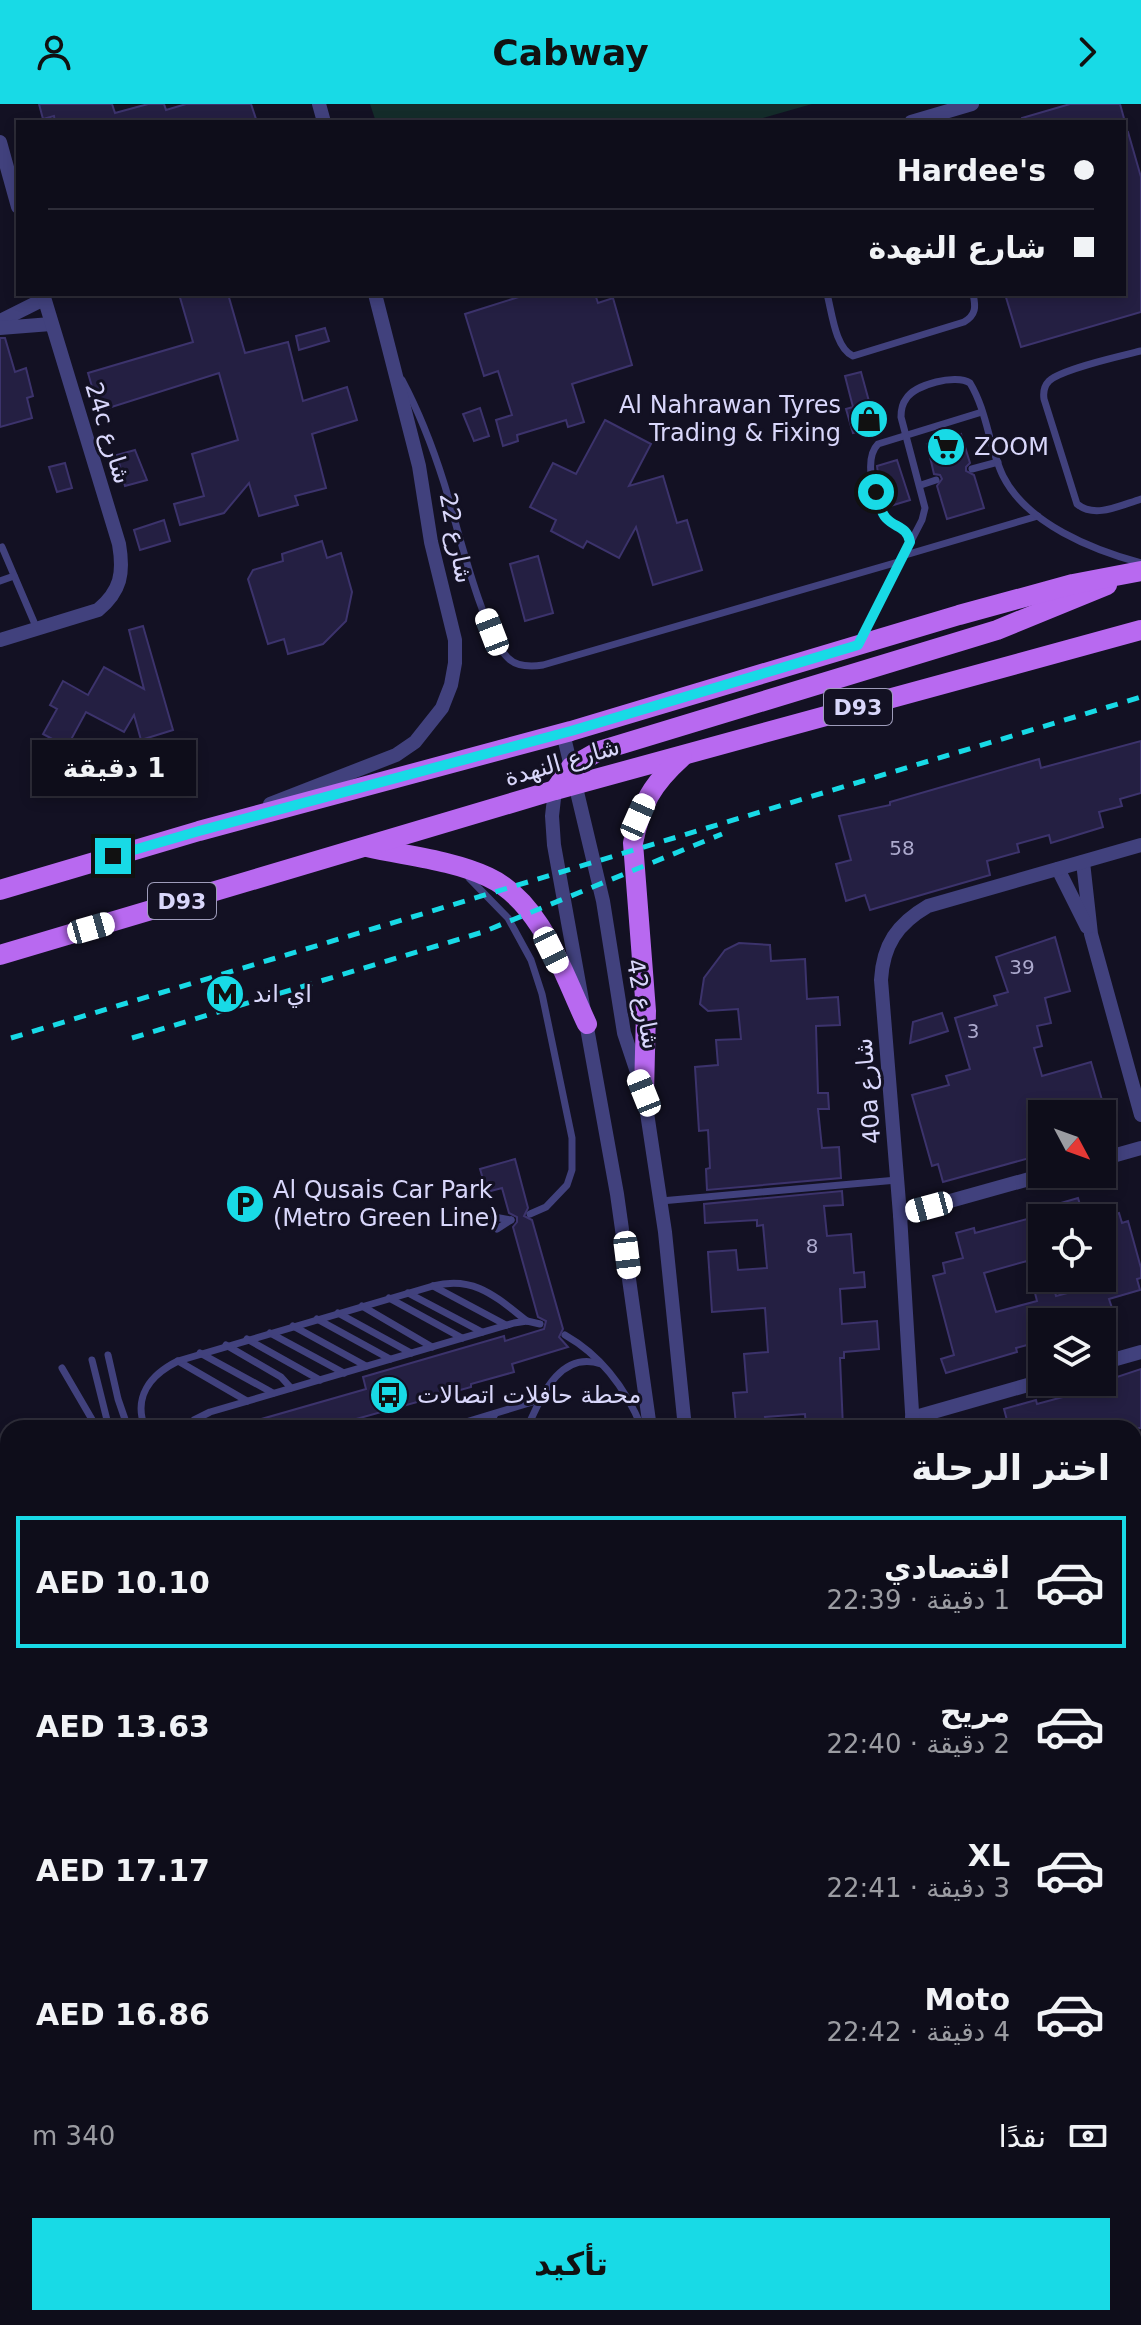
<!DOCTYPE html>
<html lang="ar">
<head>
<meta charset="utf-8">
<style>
	:root { --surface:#0e0d1a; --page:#1c1b27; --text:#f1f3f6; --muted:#9b9ca2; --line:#2e2d39; --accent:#18dae6 }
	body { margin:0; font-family:"DejaVu Sans",Cairo,sans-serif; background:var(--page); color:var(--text); direction:rtl; height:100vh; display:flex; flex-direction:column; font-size:30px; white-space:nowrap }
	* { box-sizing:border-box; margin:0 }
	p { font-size:26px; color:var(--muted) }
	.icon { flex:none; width:44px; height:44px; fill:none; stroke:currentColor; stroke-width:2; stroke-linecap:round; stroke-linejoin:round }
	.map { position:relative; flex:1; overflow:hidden; direction:ltr }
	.panel { position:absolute; left:0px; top:1316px; width:1142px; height:906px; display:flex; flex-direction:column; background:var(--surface); border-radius:24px 24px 0 0; box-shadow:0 4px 12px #0003,0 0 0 2px var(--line); direction:rtl }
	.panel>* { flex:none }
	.guide { position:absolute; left:16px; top:16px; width:1110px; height:176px; border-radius:0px; box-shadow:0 4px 12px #0003,0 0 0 2px var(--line); direction:rtl; display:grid; align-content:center; height:176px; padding:0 32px; background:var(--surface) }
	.needle { width:52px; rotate:131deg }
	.fabs { position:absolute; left:1028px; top:996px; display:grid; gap:16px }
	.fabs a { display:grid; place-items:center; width:88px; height:88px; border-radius:0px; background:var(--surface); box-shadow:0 4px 12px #0003,0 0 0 2px var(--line); font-size:40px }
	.end { position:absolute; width:36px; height:36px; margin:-18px; border:10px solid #18dae6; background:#111; box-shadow:0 0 0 4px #111 }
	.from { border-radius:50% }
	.bubble { position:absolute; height:56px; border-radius:0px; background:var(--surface); box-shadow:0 4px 12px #0003,0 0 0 2px var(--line); font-size:26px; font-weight:700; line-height:56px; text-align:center; direction:rtl }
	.car { position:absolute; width:24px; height:48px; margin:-24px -12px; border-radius:10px; box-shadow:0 0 6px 2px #0007; background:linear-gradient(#fff 24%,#345 0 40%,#fff 0 76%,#345 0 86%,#fff 0) }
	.guide b { display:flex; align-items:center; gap:28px; height:76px; font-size:30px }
	.guide b+b { border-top:2px solid var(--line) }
	.guide i { width:20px; height:20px; background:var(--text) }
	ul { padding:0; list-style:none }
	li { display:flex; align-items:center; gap:24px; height:132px; margin:0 16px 12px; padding:0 16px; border:4px solid transparent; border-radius:0px }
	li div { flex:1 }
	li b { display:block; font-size:30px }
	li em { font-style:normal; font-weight:700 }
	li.active { border-color:var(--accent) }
	li>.icon { width:72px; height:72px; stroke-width:1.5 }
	h2 { padding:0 32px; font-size:36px; line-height:96px }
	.pay { display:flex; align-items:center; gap:20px; height:88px; padding:0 32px; font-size:30px }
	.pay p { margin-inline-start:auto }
	.button { display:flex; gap:16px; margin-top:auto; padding:16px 32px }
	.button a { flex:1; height:92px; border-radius:0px; background:var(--accent); color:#111; font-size:32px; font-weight:700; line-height:92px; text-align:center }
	header { display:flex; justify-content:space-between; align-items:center; height:104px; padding:0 32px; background:var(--accent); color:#111; font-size:36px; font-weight:700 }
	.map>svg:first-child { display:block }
	.green { fill:#142c2a }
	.building { fill:#241f42; stroke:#3c336c; stroke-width:2; fill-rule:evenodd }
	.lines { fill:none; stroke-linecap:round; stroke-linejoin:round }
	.service { stroke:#41417d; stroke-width:7 }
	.minor { stroke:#41417d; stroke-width:14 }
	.primary { stroke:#b869f0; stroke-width:20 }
	.rail { stroke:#18dae6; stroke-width:5; stroke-dasharray:12 10; stroke-linecap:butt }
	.route { stroke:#18dae6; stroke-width:10 }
	.labels { text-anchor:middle; stroke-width:6; stroke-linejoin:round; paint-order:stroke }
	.number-label { font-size:20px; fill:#aca9cd }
	.shield { fill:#131123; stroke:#9e9cba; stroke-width:2 }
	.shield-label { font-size:22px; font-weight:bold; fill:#d9d7fb }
	.poi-label { font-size:24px; fill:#d9d7fb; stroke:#131123; text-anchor:start }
	.street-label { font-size:24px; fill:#d9d7fb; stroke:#131123 }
</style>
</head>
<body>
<header><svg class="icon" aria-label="forward" viewBox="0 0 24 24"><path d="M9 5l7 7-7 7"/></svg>Cabway<svg class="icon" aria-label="person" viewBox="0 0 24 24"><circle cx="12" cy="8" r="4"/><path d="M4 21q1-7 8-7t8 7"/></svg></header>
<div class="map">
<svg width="1141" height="2221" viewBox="0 0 1141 2221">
	<rect width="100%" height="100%" fill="#131123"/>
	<polygon class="green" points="370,0 812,0 749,18 376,18"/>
	<g class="building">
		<polygon points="39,0 112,0 115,9 148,0 164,0 166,6 186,0 251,0 257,18 55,18 54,12 43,15"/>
		<polygon points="1070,0 1120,0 1125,18 1022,18 1022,14"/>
		<polygon points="1128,28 1141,73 1141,208 1021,243 1005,190 1124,190 1124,29"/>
		<polygon points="179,190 228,190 245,249 288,238 303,297 347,283 357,316 312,330 326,384 295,392 298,401 259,412 249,379 224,409 180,421 174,400 204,392 192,350 238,336 219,269 99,307 88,269 193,238"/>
		<polygon points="528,190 595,190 598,199 613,194 632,261 572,280 584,318 568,323 566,316 517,331 518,337 503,342 496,316 512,311 498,267 484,272 465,210"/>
		<polygon points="325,224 329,237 299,246 296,232"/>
		<polygon points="0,234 5,234 15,268 26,264 33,292 27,294 32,314 0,323"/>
		<polygon points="861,268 876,323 853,329 846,305 853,303 845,272"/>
		<polygon points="480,304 489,332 474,337 463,310"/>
		<polygon points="605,316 651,340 629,382 663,372 677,419 687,416 702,466 653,481 636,423 619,454 587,437 583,444 551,427 556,416 530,403 553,359 576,370"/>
		<polygon points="961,330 970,359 966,363 966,367 974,371 984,404 947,415 937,382 942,375 940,371 934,370 927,340"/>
		<polygon points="135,346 147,376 125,382 117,351"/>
		<polygon points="897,356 910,396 887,403 880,385 877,362"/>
		<polygon points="65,359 72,384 57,388 49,363"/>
		<polygon points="164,416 170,437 140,446 134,426"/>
		<polygon points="322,437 327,454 341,449 352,488 346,517 323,540 288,550 284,535 268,540 248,475 253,466 283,457 282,450"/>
		<polygon points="538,452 553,509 525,517 510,460"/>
		<polygon points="143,522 173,626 141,636 134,611 124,628 86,608 67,643 43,630 57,605 50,601 63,577 88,591 104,563 144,585 129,526"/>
		<polygon points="1141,637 1141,689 1120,695 1122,702 1099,708 1103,723 1051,739 1049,731 1017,740 1019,748 987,757 990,771 928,789 870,806 865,791 846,797 836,760 851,756 839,712 890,701 890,698 1039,655 1041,664"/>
		<polygon points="1055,833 1070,887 1045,894 1051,919 1037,922 1042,942 1034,944 1042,972 1091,958 1106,1010 1042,1010 1042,1014 1030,1018 1040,1051 943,1078 938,1060 932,1062 912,991 949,981 946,972 970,965 955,914 997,901 994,892 1008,888 996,853"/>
		<polygon points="739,839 770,841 771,857 805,855 807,895 838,893 840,921 816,922 818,989 828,989 829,1005 818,1005 822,1044 839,1043 841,1074 707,1086 706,1065 710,1064 708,1026 699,1027 695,963 718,961 716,936 741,935 738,905 708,907 700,900 704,874 725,846"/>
		<polygon points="942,909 948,927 910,939 913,918"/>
		<polygon points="515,1055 528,1104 524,1112 532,1116 563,1225 559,1233 568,1243 512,1260 514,1268 471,1280 471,1283 324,1324 245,1324 244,1320 366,1285 363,1273 504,1232 505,1237 544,1225 546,1217 538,1213 513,1123 517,1118 517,1113 509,1109 502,1084 487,1088 480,1065"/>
		<polygon points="842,1087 843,1101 824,1102 827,1132 851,1130 854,1169 864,1168 865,1183 840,1185 842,1220 877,1217 879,1245 844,1248 844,1254 840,1254 843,1324 806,1324 805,1310 765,1313 766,1318 736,1321 733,1289 747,1288 744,1250 768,1248 765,1204 712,1208 708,1148 736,1146 738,1166 767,1164 763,1121 757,1122 757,1116 705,1119 704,1100"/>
		<polygon points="1078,1094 1084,1114 1065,1114 1061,1099"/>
		<path d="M1119,1109L1122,1119L1128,1117L1141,1164V1174L1137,1175L1140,1186L1109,1195L1114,1210L1083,1218H1042V1237L1016,1244L1017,1248L946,1269L941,1255L954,1251L933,1172L945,1169L943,1159L963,1154L956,1129L974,1124L975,1129L1042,1111V1174H1051L1056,1192L1102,1180V1114ZM1027,1157L1037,1197L996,1208L984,1169Z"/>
		<polygon points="1141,1265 1141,1324 1009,1324 1004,1305 1036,1296 1037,1300 1085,1287 1083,1278 1102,1278"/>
	</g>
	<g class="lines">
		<g class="service">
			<path d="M827,190C832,208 835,244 853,252L964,218C976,211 976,203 973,190"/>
			<path d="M1141,247C1121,252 1062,265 1049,277C1044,282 1043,288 1044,295L1077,400C1095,415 1121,401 1141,395"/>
			<path d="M402,276C419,308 433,344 444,379C456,417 482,529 508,554C517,563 530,563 543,561L898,458"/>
			<polyline points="972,365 998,358"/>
			<polyline points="921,381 936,376"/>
			<path d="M910,438C907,421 892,424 884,412C874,396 863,355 878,340L982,308"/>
			<polyline points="2,443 37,525"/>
			<polyline points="902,452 1038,412"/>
			<polyline points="0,477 14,472"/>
			<path d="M860,536L922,416L925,404L901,313C901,306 902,300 906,295C915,280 956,270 970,279C987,307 989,343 1003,372C1027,420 1093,446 1141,459"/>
			<polyline points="469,774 508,814 531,856 542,890 572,1034 572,1066 567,1081 546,1103 530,1110"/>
			<polyline points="661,1097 897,1076"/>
			<polyline points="494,1113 511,1116"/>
			<polyline points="497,1125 511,1116"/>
			<polyline points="433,1182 506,1221"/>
			<polyline points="408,1189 482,1228"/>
			<polyline points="389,1194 462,1234"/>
			<polyline points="362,1202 432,1243"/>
			<polyline points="338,1209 411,1249"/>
			<polyline points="317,1215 390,1255"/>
			<polyline points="293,1222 366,1262"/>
			<polyline points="270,1229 344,1269"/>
			<path d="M565,1231C602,1252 626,1285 642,1324"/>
			<polyline points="247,1235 320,1276"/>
			<polyline points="226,1241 281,1273 291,1284"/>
			<polyline points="200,1249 273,1289"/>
			<polyline points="108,1251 118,1295 128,1324"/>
			<polyline points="92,1256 109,1324"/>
			<polyline points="178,1257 247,1297"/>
			<polyline points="62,1264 97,1324"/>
			<path d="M145,1324C133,1293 150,1271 178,1257L433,1182C474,1171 496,1193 527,1217"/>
			<polyline points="186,1324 194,1316 210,1308 514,1219 527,1217 540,1220"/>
			<polyline points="446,1324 539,1296"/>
			<polyline points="488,1324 495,1310"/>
			<path d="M527,1324C541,1294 559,1246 601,1260"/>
			<polyline points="0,1361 8,1359"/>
			<polyline points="0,1396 8,1391"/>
			<polyline points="0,2036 8,2049"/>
			<polyline points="78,2214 78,2221"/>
			<polyline points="108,2214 113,2221"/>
			<polyline points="431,2214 432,2221"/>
		</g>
		<g class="minor">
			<polyline points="319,0 324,18"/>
			<polyline points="911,18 972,0"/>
			<polyline points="0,38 18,103"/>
			<polyline points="0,217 44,195"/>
			<polyline points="0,224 51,220"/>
			<path d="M0,536L98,506C121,487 124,469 119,440L43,190"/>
			<polyline points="563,629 603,797 624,929 644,989 665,1128 685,1324"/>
			<polyline points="555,686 552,712 554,741 617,1090 650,1324"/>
			<polyline points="270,700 396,651 415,638 442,604 451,581 455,559 455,536 431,438 419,362 375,190"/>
			<polyline points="1083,758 1091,830 1141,1011"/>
			<polyline points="1058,765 1087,823"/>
			<polyline points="1102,1055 1141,1044"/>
			<polyline points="900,1111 1047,1070"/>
			<polyline points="1102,1259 1141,1248"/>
			<polyline points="912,1314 1042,1277"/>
			<path d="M913,1324L900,1111L881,876C883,841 897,820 928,802L1141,741"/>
			<polyline points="1134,1468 1141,1466"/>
			<polyline points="1134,1805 1141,1803"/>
			<polyline points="1134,2003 1141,2001"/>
			<polyline points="1134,2114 1141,2112"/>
			<polyline points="748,2214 749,2221"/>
			<polyline points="949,2214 950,2221"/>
		</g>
		<g class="primary">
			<polyline points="555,686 571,663 599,647 997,526 1107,481"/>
			<path d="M367,743C406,752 452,756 488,773C542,798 563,870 587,920"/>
			<polyline points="0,786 199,727 571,627 959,511 1073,480 1141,467"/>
			<polyline points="0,851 555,686 1141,526"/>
			<path d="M644,989L646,907L633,739C641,700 652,680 682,653"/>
		</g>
		<g class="rail">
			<polyline points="11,934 1141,593"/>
			<polyline points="132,934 483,828 722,730"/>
		</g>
	</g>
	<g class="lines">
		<path class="route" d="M113,752L199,727L571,627L858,541L910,438C907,422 895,424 886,414C880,408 879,396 876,388"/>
	</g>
	<defs>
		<symbol id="shop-disc" viewBox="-11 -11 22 22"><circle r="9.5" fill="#18dae6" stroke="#131123"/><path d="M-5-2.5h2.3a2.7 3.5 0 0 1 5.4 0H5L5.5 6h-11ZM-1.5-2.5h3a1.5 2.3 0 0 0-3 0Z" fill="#111"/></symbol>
		<symbol id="supermarket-disc" viewBox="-11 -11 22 22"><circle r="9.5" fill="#18dae6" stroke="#131123"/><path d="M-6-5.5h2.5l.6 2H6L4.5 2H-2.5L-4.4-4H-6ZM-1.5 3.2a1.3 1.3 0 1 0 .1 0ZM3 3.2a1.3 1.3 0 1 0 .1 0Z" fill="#111"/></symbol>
		<symbol id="metro-disc" viewBox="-11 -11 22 22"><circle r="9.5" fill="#18dae6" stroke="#131123"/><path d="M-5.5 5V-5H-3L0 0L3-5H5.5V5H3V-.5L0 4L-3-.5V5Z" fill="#111"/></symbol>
		<symbol id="parking-disc" viewBox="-11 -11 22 22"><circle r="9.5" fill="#18dae6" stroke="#131123"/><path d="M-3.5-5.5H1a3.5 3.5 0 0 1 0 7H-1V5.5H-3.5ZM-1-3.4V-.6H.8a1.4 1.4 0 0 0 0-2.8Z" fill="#111"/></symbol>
		<symbol id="bus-disc" viewBox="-11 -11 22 22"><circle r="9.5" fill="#18dae6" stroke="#131123"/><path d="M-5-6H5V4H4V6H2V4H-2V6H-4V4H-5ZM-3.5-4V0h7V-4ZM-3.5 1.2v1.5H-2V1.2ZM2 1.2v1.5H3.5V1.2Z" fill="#111"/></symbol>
	</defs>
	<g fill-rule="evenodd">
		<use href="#shop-disc" x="847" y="293" width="44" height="44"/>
		<use href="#supermarket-disc" x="924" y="321" width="44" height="44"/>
		<use href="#metro-disc" x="203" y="868" width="44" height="44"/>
		<use href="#parking-disc" x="223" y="1078" width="44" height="44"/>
		<use href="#bus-disc" x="367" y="1269" width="44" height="44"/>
	</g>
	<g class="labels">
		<g class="number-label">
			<text x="902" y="751">58</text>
			<text x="1022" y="870">39</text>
			<text x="973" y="934">3</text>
			<text x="812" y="1149">8</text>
		</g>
		<g class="shield">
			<rect x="824" y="585" width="68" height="36" rx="6"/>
			<rect x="148" y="779" width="68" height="36" rx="6"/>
		</g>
		<g class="shield-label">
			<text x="858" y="611">D93</text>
			<text x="182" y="805">D93</text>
		</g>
		<g class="poi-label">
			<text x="841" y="309" text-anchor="end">Al Nahrawan Tyres<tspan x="841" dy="28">Trading &amp; Fixing</tspan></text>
			<text x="974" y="351">ZOOM</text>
			<text x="253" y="898">اي اند</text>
			<text x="273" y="1094">Al Qusais Car Park<tspan x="273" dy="28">(Metro Green Line)</tspan></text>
			<text x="417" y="1299">محطة حافلات اتصالات</text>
		</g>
		<g class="street-label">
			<text transform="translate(108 329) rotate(73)" y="8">24c شارع</text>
			<text transform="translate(456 434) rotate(79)" y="8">شارع 22</text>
			<text transform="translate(562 658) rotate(-16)" y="8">شارع النهدة</text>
			<text transform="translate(643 900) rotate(79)" y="8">شارع 42</text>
			<text transform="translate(868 987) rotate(-95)" y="8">40a شارع</text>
		</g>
	</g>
</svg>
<div class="fabs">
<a><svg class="needle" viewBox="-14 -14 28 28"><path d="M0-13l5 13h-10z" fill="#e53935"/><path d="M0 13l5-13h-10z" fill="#9b9ca2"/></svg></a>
<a><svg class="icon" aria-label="locate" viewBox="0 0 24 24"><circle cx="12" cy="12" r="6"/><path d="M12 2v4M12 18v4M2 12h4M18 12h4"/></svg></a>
<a><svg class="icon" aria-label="layers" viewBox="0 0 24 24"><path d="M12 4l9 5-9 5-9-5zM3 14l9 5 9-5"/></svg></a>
</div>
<i class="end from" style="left:876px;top:388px"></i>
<i class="end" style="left:113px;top:752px"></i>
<div class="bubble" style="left:32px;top:636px;width:164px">1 دقيقة</div>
<i class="car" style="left:492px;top:528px;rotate:339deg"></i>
<i class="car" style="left:638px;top:713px;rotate:24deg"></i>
<i class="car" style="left:91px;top:824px;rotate:74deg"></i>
<i class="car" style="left:551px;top:846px;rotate:154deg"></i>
<i class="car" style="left:644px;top:989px;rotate:338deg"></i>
<i class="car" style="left:929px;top:1103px;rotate:255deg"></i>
<i class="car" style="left:627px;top:1151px;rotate:173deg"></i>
<div class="guide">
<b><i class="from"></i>Hardee's</b>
<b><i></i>شارع النهدة</b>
</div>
<section class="panel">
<h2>اختر الرحلة</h2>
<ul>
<li class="active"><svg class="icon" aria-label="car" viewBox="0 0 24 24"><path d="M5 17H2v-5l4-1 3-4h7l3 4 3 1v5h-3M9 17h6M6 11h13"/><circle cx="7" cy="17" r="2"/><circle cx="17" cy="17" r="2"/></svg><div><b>اقتصادي</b><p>1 دقيقة · 22:39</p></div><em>AED 10.10</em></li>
<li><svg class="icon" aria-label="car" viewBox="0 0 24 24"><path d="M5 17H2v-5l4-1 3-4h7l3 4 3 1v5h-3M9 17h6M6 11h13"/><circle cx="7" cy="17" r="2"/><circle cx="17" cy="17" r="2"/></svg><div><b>مريح</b><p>2 دقيقة · 22:40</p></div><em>AED 13.63</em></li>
<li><svg class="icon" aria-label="car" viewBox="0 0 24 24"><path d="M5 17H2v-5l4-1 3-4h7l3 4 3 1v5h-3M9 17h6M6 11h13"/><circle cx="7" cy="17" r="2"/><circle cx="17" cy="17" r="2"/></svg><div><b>XL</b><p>3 دقيقة · 22:41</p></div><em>AED 17.17</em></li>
<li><svg class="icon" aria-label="car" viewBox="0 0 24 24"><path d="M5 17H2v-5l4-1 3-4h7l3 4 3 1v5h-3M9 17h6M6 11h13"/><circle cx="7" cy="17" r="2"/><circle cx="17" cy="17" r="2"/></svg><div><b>Moto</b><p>4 دقيقة · 22:42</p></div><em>AED 16.86</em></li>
</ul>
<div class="pay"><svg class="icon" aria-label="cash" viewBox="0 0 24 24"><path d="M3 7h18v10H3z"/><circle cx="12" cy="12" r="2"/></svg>نقدًا<p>340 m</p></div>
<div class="button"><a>تأكيد</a></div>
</section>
</div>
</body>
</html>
